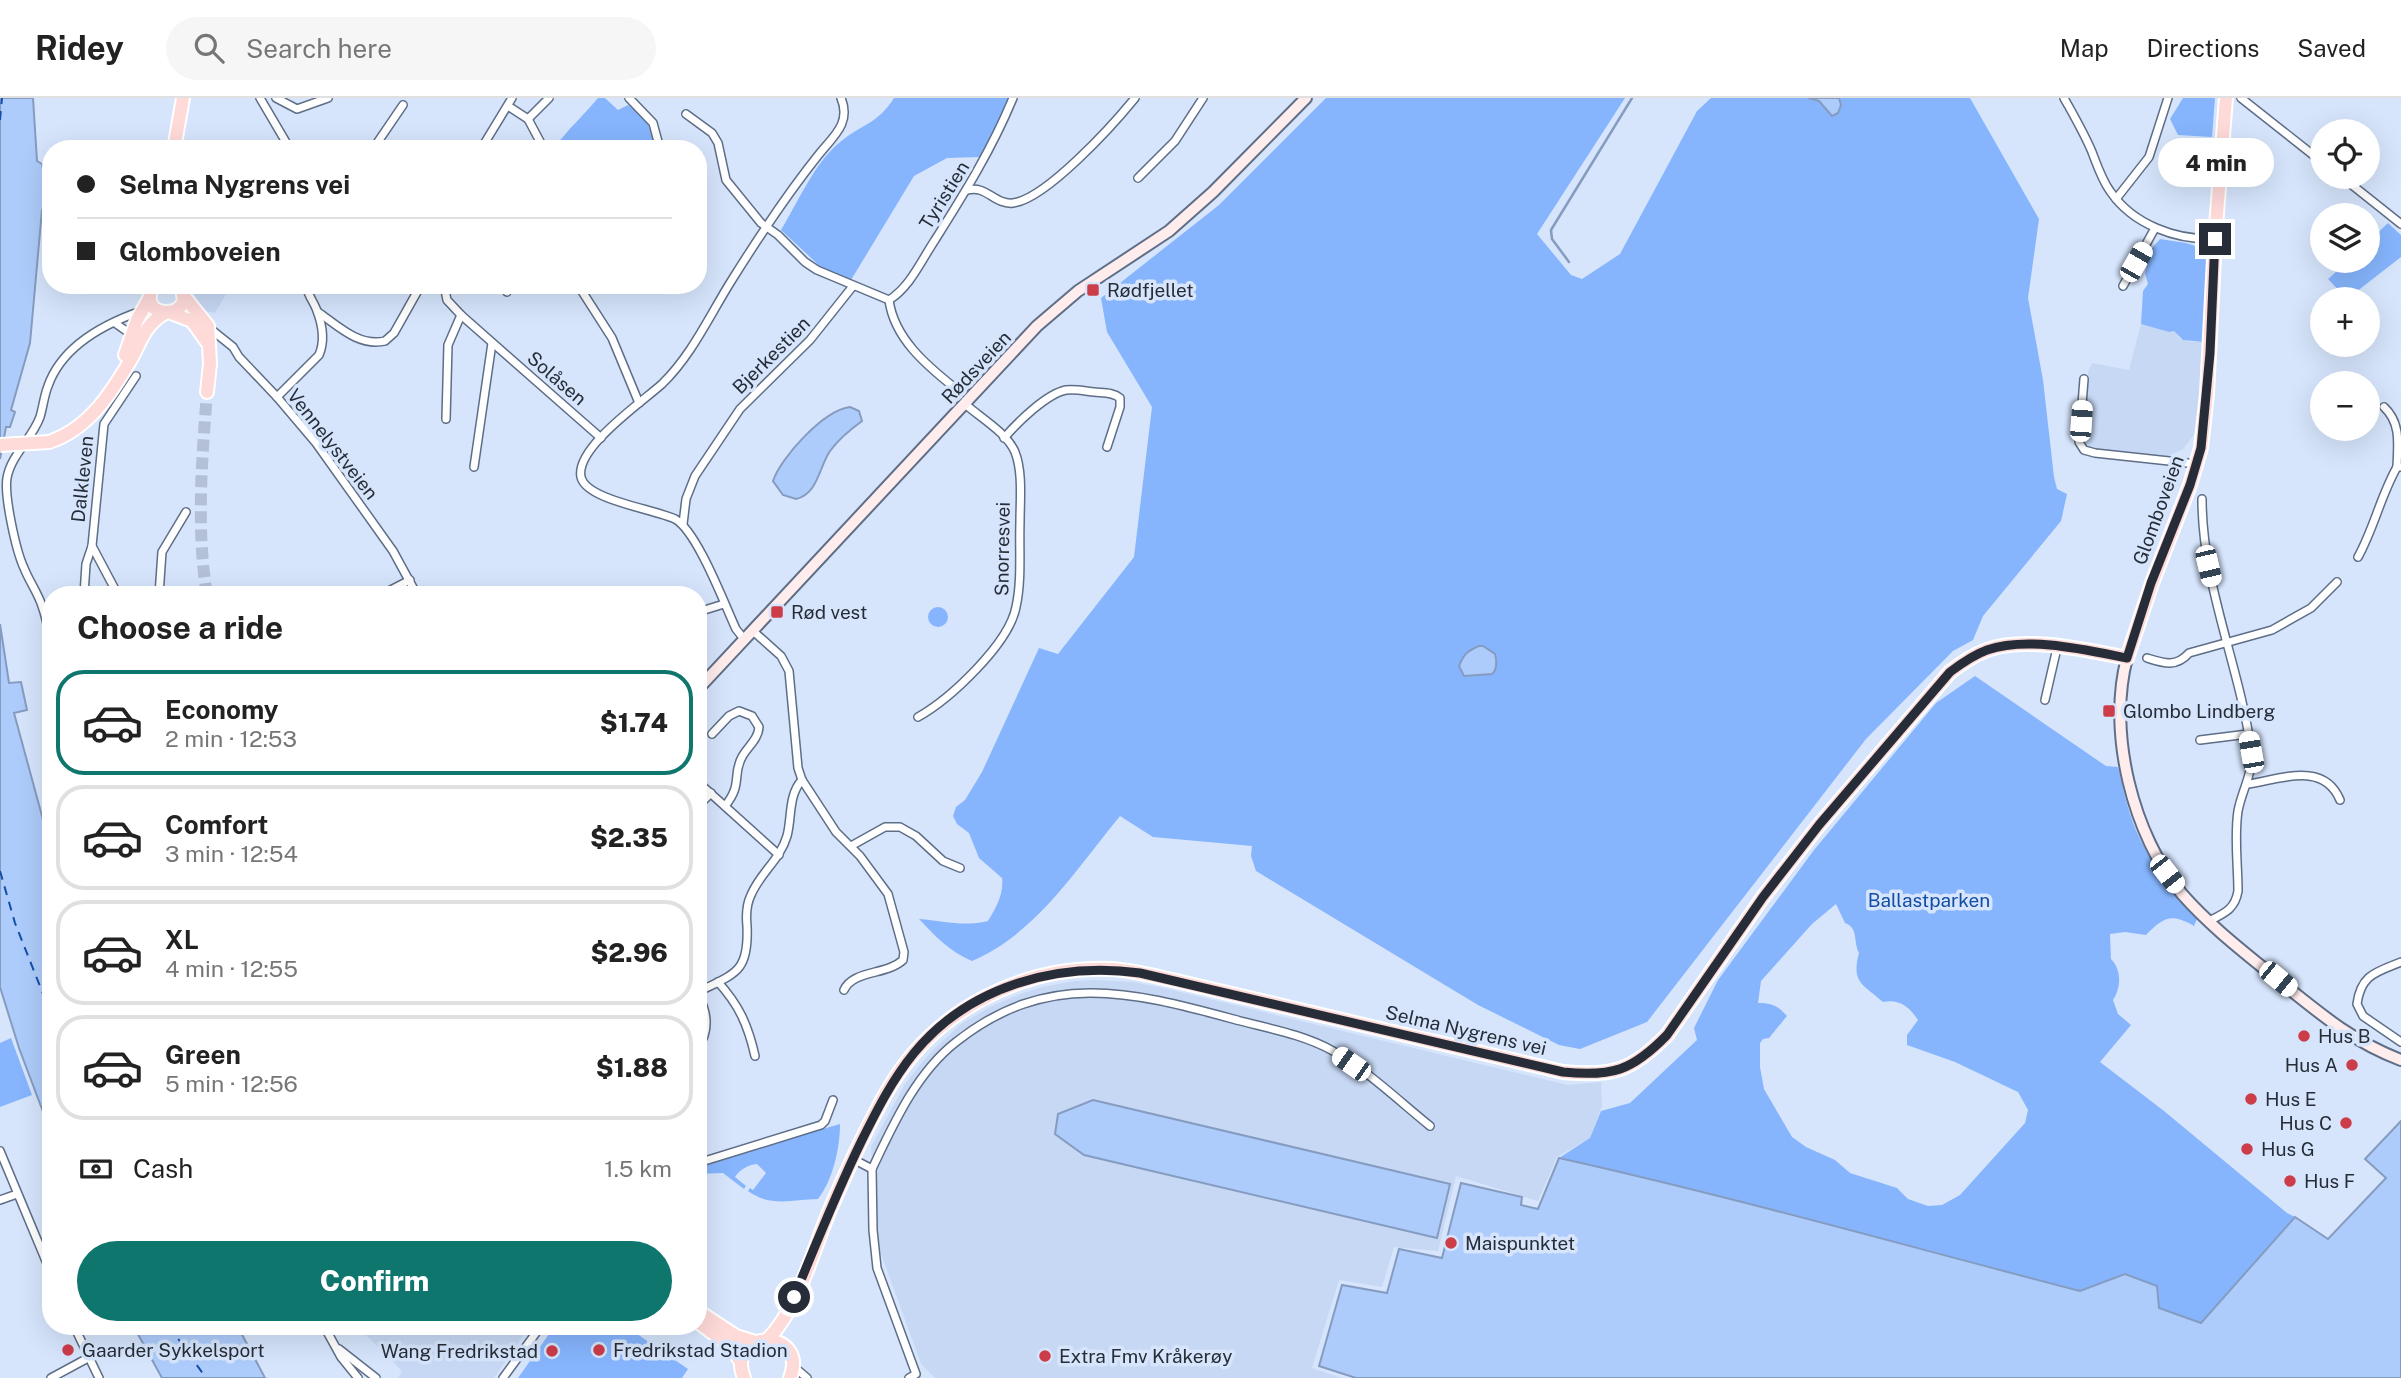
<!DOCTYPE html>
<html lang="en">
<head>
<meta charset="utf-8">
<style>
	:root { --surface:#fff; --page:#f6f6f6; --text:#222; --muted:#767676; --line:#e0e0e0; --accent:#0f766e }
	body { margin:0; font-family:"Public Sans",sans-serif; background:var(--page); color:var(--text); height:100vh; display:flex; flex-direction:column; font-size:26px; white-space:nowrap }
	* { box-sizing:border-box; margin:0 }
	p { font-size:23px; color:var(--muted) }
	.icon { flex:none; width:38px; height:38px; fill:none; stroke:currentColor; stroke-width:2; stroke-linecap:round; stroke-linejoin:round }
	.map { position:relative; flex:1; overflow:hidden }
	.details { position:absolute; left:42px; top:488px; width:665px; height:749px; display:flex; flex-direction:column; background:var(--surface); border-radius:28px; box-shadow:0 7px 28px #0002 }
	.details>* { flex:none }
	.banner { position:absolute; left:42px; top:42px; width:665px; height:154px; border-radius:28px; box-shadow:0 7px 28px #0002; display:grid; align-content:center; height:154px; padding:0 35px; background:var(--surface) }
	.fabs { position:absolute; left:2310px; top:21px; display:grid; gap:14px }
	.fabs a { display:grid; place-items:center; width:70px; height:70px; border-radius:50%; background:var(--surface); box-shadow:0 7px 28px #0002; font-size:35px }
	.end { position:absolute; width:32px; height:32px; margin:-16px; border:9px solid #262d38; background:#fff; box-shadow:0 0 0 4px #fff }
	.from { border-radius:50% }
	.bubble { position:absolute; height:49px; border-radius:24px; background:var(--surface); box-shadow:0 7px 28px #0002; font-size:23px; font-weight:800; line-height:49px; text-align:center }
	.car { position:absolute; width:21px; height:42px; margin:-21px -10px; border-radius:9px; box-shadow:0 0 5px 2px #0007; background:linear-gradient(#fff 24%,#345 0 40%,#fff 0 76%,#345 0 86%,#fff 0) }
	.banner b { display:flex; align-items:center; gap:24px; height:66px; font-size:26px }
	.banner b+b { border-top:2px solid var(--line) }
	.banner i { width:18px; height:18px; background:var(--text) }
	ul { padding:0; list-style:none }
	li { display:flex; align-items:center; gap:21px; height:105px; margin:0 14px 10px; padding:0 21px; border:4px solid var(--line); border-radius:28px }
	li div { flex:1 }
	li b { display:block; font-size:26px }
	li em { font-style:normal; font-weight:800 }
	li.on { border-color:var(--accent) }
	li>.icon { width:63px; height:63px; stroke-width:1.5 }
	h2 { padding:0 35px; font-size:32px; line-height:84px }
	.pay { display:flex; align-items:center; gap:18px; height:77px; padding:0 35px; font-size:26px }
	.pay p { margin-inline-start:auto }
	.action { display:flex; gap:14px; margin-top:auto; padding:14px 35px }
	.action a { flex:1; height:80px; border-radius:42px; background:var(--accent); color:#fff; font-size:28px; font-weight:800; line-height:80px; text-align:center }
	header { display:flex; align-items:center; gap:42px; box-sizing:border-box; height:98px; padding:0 35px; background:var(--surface); border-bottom:2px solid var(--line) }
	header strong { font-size:33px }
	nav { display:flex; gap:38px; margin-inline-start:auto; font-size:24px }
	.search { width:490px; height:63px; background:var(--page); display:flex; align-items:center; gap:18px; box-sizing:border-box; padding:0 24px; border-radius:38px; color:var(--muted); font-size:26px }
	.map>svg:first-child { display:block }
	.built { fill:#c7d8f4 }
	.green { fill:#86b5fd; fill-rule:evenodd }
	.water { fill:#aeccfb; stroke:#859cc0; stroke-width:2 }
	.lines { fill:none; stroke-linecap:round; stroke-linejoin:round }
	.stream { stroke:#859cc0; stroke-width:2.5 }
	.ferry { stroke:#144fa7; stroke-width:2; stroke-dasharray:9 7; stroke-linecap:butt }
	.primary-tunnel { stroke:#b3c0d5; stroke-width:12; stroke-dasharray:12 6; stroke-linecap:butt }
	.street-casing { stroke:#5e6e87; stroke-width:10 }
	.secondary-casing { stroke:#5e6e87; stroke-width:14 }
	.primary-casing { stroke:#fff; stroke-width:16 }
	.street { stroke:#fff; stroke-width:7 }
	.secondary { stroke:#ffecec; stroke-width:10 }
	.primary { stroke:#fedad9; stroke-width:12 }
	.primary-bridge-casing { stroke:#fff; stroke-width:16; stroke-linecap:butt }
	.primary-bridge { stroke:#fedad9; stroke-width:12 }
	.route { stroke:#262d38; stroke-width:9 }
	.poi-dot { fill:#cc3c49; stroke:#d6e5fc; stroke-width:2.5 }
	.labels { text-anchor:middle; stroke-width:7; stroke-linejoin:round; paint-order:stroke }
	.street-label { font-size:19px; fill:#262d38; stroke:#d6e5fc }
	.poi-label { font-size:19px; fill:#262d38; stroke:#d6e5fc; text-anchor:start }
	.park-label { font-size:19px; fill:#124ea6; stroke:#d6e5fc }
</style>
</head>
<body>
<header>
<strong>Ridey</strong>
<div class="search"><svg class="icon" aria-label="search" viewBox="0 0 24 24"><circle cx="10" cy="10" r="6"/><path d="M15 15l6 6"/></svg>Search here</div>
<nav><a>Map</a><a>Directions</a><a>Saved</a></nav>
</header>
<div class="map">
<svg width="2401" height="1280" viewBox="0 0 2401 1280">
	<rect width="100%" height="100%" fill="#d6e5fc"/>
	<g class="built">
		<polygon points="189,187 231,187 215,215 204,213"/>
		<polygon points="2141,226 2169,234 2174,233 2180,241 2191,244 2203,244 2204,248 2199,324 2196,334 2183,351 2166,359 2102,353 2090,350 2082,342 2088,274 2092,265 2129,272"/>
		<polygon points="1097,882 1134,884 1163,890 1568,987 1601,984 1602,1008 1590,1040 1557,1059 1538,1103 1456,1078 1438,1153 1394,1149 1382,1189 1339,1182 1312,1270 1342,1280 935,1280 921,1266 880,1153 871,1049 905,986 918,969 934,951 961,926 992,908 1020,896 1042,889 1074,883"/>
		<polygon points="358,1229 529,1229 494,1280 398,1280 402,1273"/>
	</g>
	<g class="green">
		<path d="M598,0H605L618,12L628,7L646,20L656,51H557L555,49C568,31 584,17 598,0Z"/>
		<path d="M894,0H1011L980,59L947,60L914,78L851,182L823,171L781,132C797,106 815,64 839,45C861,26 877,27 894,0Z"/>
		<path d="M1326,0H1625L1537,136L1571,177L1582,181L1620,156L1697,13L1711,0H1970L2039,121L2028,200L2043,282L2054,379L2057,391L2067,396L2061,423L1983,518L1973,542L1953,553L1866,641L1647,924L1580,951L1559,947L1478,907L1256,773L1251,758L1252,748L1153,739L1120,718C1077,770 1036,836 972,863C950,854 935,838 919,821C943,823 964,829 988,823C996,810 1004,796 1002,780L979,760L969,735L957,726L953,718L956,709L965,702L982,674L1039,550L1058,556L1134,459L1152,309L1107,234L1101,200L1219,107Z"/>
		<polygon points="2183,0 2215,0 2212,39 2178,37 2170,21"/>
		<polygon points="2388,125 2401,137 2401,159 2347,201 2328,181 2348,163 2368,163 2368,144"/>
		<polygon points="2160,141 2186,145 2208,152 2203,244 2183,242 2174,233 2169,234 2141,226 2143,193 2148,186 2145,175 2148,164 2147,156"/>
		<circle cx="938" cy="519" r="10"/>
		<path d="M1975,578L2106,668L2118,669C2122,684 2125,701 2130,716C2143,757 2170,790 2197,821L2194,828C2171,815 2164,819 2146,837L2125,834L2110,836L2111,861C2122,872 2121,890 2113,902L2118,916L2131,927L2100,964L2164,1013L2287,1115L2295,1119L2201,1225L2159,1210L2125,1177L2080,1193C1906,1148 1734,1099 1559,1060L1590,1040L1601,1013L1630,1005L1697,942L1694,930L1718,882L1814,752L1936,605ZM1836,806L1845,825C1859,830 1853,844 1859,855C1851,885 1863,886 1883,904C1900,901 1909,909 1918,922L1907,937V947L1955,964L2018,994L2028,1012L2025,1025L2016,1035L1960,1097L1942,1107L1928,1108L1908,1101L1897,1090L1850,1075L1835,1062L1806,1049L1792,1039L1764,991L1760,969V945L1763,941L1769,940L1787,918C1778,908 1772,905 1758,905L1761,883L1812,826Z"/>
		<polygon points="11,940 32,997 0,1009 0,945"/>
		<path d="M840,1026C840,1050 833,1082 818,1101C791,1102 770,1109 748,1093L750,1090L753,1092L766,1075L757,1066C748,1067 740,1071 735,1079L746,1088L744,1091L723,1075L698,1076V1067Z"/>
		<polygon points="554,1229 582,1229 587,1232 590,1229 595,1231 597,1229 627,1229 688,1271 682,1280 518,1280"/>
	</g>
	<g class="water">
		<path d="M0,0H33L37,63L42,66C43,74 46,80 45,88L51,87V105L42,112L30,245L11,312L15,314L10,329H6L0,361Z"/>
		<polygon points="1808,0 1839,0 1841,7 1838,15 1832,18 1819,3"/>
		<path d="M850,309L859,313L862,323C851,331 838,342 830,353C819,369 818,396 796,401L783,397L773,383C781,359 824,312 850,309Z"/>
		<polygon points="0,526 9,585 21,584 27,612 14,615 51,751 51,1035 19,950 0,889"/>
		<path d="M1479,548H1483L1495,556C1497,563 1497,572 1492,576L1464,578L1459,568C1464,556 1467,553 1479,548Z"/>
		<polygon points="1093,1002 1450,1086 1437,1140 1084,1057 1055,1036 1058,1016"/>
		<path d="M2401,1023V1280H1356L1319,1268L1342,1187L1387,1195L1399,1151L1442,1160L1461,1085L1522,1099L1521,1107L1538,1111L1559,1060C1734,1099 1906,1148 2080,1193L2125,1176L2157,1188L2159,1210L2201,1225L2295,1119L2328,1141L2386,1080L2365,1061Z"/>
		<polygon points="134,1229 238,1229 265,1280 162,1280"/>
	</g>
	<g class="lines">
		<polyline class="stream" points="1569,164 1552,141 1551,132 1632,0"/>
		<g class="ferry">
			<polyline points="0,22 2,0"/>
			<polyline points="0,773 15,825 51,916"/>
			<polyline points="169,1228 206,1280"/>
		</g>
		<path class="primary-tunnel" d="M207,497C196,430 202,361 207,294"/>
		<defs>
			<g id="street">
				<polyline points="260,0 290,51"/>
				<polyline points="276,0 297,11 328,0"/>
				<polyline points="629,0 653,25 660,51"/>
				<path d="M2064,0C2074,18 2084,35 2092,54C2097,67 2102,82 2110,93C2133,127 2176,142 2215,141"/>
				<polyline points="2241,0 2322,64"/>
				<polyline points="508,8 528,21 544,51"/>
				<path d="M686,16L712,35L718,45L726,82L761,125L778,137L805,164L817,172L889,202C910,189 921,163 935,142C964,96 992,51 1013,0"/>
				<polyline points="528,21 549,0"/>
				<polyline points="373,51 403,7"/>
				<polyline points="481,51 512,0"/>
				<polyline points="2342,79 2401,126"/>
				<polyline points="1138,80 1175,43 1203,0"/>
				<path d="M968,92C986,87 995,107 1013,105C1046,101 1113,27 1135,0"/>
				<polyline points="2116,101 2149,59 2168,0"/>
				<polyline points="444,187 447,202 461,217 601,340"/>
				<polyline points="578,187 612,240 639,305"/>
				<polyline points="2123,188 2155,130"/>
				<polyline points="507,194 509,187"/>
				<path d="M889,202C894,240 926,267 955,290"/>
				<path d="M318,214C338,228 359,249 385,243L394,235L421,187"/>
				<polyline points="115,225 132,237"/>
				<polyline points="208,229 233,249 239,259 277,299 316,345 393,453 417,497"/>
				<polyline points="2084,281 2079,344 2084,352 2095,355 2197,366"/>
				<path d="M277,299L319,257C325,243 322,226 317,213C314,204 308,198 306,187"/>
				<path d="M2384,309C2401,325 2398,345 2397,369"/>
				<polyline points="446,321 448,247 461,217"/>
				<path d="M1004,340C1017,325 1046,296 1066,292C1075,291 1085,293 1094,294C1103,295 1113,294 1120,300V309L1107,349"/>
				<polyline points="474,369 492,245"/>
				<path d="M2202,401C2202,487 2239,566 2251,651C2254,675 2242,691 2238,713C2234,739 2238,767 2238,793C2235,811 2225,815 2209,823"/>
				<polyline points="683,426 686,401 695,378 740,311 810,242 853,188"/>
				<polyline points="92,448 118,497"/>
				<path d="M2358,459C2374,430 2381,397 2397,369H2401"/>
				<polyline points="84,497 86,466 92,448 104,326 136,278"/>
				<polyline points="159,497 162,454 186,414"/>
				<polyline points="381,497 410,482"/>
				<polyline points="698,514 724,506"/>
				<path d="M753,533L781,558L789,573L798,670L802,682L836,734L860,758L888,796L904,854L903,862C887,877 853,872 844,892"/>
				<path d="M744,541L736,531C724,505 697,433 675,421C654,411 586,402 581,379C575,350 642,304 662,286C691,258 709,219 730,185C758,140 787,96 820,55C835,37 851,24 841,0"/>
				<path d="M2147,560C2163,565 2176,570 2189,555L2272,532L2311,510L2337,484"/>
				<path d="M51,566C50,546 49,527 42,508C38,495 29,483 24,470C16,453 4,398 7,380C11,357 32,341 40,319C43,309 44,298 48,288C62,248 104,226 141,213"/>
				<polyline points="51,569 47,592 51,611"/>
				<polyline points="2045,602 2057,550"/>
				<path d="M918,619C950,601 1009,546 1016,509C1022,482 1019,452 1020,424C1020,403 1023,374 1015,354C1007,335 981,320 965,306"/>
				<path d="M712,636L729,618L739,613L752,618L759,629C758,642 748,648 742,659C732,677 743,686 725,708"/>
				<polyline points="2200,642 2248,636"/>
				<polyline points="698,684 779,757"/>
				<path d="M2248,686C2281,681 2324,663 2340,702"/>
				<polyline points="698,708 711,695"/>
				<polyline points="851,748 885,729 900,729 916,738 943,763 960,770"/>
				<path d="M2401,864C2377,874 2361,876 2357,906L2363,918L2401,944"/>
				<path d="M718,884C739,907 748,927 755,958"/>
				<path d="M698,894C736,875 749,874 747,828C746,818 746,807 751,797C760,775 780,762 787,738C792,720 788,697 802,682"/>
				<path d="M698,897C708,915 710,932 698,950"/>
				<polyline points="0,1053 51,1175"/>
				<polyline points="853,1061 872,1071 873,1132 877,1170 916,1276 909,1280"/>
				<polyline points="698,1065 821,1027 825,1023 833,1002"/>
				<path d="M872,1071C893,1027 916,975 956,944C1047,872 1130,893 1233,921C1266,930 1303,936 1333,953C1368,973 1399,1003 1430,1028"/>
				<polyline points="0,1102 17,1096"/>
				<polyline points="74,1228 99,1280"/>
				<polyline points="324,1228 341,1259 358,1280"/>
				<polyline points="339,1251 376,1280"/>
				<polyline points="793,1268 807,1280"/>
				<polyline points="51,1280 88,1260"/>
				<polyline points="503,1280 541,1228"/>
			</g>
			<g id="secondary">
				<path d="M2127,560C2107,634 2133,738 2182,796C2210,828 2244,854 2277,881C2318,914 2351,943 2401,962"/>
				<polyline points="698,591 1037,228 1078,193 1169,133 1213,94 1306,0"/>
			</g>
			<g id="primary">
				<polyline points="174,51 183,0"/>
				<path d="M154,187C132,224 202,222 179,187"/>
				<polyline points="183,197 208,228 210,266 207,294"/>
				<polyline points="171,215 192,223 207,244"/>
				<polyline points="125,257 137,222 149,201"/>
				<path d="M49,344C88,331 110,297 130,263C141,244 144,227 165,215"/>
				<polyline points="698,1213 736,1238 755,1244"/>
				<polyline points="698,1224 730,1248 741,1264"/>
				<path d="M767,1242C798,1211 812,1155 829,1114C847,1072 866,1029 889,990C935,912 1021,868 1111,871C1130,872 1150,877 1168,881L1563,974C1612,979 1632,973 1667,937L1763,799L1819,727L1950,574C1962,565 1973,557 1987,552C2027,538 2086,552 2127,560L2152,485L2190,387L2201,350L2207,296L2215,141L2226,0"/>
				<path d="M744,1280C724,1230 810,1230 790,1280"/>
			</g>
		</defs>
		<use href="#street" class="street-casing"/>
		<use href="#secondary" class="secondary-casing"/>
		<use href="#primary" class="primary-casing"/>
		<use href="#street" class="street"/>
		<use href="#secondary" class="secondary"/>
		<use href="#primary" class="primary"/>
		<defs>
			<polyline id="primary-bridge" points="0,347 49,344"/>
		</defs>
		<use href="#primary-bridge" class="primary-bridge-casing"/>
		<use href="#primary-bridge" class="primary-bridge"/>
	</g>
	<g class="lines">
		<path class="route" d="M794,1199C816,1146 837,1093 862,1042C877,1012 892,982 914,955C969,888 1056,864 1140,875L1563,974C1612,979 1632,973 1667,937L1763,799L1819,727L1950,574C1962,565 1973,557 1987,552C2028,538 2086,552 2127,560L2151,485L2190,387L2201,350L2210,255L2215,141"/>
	</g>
	<g class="poi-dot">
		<rect x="1086" y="185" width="14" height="14" rx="3.5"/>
		<rect x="770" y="507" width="14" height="14" rx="3.5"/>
		<rect x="2102" y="606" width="14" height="14" rx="3.5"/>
		<circle cx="2304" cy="938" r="7"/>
		<circle cx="2352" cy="967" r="7"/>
		<circle cx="2251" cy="1001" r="7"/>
		<circle cx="2346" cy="1025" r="7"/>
		<circle cx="2247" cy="1051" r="7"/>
		<circle cx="2290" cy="1083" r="7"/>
		<circle cx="1451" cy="1145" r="7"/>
		<circle cx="68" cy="1252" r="7"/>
		<circle cx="599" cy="1252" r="7"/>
		<circle cx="552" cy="1253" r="7"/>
		<circle cx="1045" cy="1258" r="7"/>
	</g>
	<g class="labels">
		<g class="street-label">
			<text transform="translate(944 97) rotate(-58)" y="7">Tyristien</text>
			<text transform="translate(771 257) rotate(-45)" y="7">Bjerkestien</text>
			<text transform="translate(976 269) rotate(-47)" y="7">Rødsveien</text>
			<text transform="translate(557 280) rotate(41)" y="7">Solåsen</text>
			<text transform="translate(333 346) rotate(52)" y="7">Vennelystveien</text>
			<text transform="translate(82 381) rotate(-84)" y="7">Dalkleven</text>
			<text transform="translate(2158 412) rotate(-70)" y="7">Glomboveien</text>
			<text transform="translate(1002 451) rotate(-89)" y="7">Snorresvei</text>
			<text transform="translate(1466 932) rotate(13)" y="7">Selma Nygrens vei</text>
		</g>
		<g class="poi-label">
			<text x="1107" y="199">Rødfjellet</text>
			<text x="791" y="521">Rød vest</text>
			<text x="2123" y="620">Glombo Lindberg</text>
			<text x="2318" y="945">Hus B</text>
			<text x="2338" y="974" text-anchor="end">Hus A</text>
			<text x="2265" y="1008">Hus E</text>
			<text x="2332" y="1032" text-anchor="end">Hus C</text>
			<text x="2261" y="1058">Hus G</text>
			<text x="2304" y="1090">Hus F</text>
			<text x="1465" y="1152">Maispunktet</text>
			<text x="82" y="1259">Gaarder Sykkelsport</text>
			<text x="613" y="1259">Fredrikstad Stadion</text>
			<text x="538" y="1260" text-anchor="end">Wang Fredrikstad</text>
			<text x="1059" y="1265">Extra Fmv Kråkerøy</text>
		</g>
		<g class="park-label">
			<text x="1929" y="809">Ballastparken</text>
		</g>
	</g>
</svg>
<div class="fabs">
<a><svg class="icon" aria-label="locate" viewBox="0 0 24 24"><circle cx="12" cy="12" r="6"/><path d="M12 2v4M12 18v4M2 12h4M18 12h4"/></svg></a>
<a><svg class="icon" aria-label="layers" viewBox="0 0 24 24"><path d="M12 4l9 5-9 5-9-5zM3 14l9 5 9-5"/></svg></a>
<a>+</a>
<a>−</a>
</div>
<i class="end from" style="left:794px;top:1199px"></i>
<i class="end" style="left:2215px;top:141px"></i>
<div class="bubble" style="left:2158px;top:40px;width:116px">4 min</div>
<i class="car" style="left:2136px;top:164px;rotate:30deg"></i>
<i class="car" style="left:2081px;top:323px;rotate:4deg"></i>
<i class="car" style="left:2208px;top:468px;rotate:167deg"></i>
<i class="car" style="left:2251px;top:654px;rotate:350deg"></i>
<i class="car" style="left:2167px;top:776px;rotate:142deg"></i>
<i class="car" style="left:2278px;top:881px;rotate:129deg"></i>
<i class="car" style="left:1351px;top:966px;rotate:305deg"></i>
<div class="banner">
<b><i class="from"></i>Selma Nygrens vei</b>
<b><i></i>Glomboveien</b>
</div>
<section class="details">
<h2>Choose a ride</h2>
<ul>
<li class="on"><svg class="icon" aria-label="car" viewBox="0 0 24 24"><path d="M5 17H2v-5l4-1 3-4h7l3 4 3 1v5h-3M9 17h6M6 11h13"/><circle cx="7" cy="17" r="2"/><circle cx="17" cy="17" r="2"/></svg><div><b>Economy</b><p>2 min · 12:53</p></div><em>$1.74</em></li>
<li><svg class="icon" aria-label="car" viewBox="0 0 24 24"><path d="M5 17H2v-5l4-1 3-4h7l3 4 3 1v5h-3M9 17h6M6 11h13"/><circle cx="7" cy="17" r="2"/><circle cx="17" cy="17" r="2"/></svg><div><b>Comfort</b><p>3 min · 12:54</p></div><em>$2.35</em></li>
<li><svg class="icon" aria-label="car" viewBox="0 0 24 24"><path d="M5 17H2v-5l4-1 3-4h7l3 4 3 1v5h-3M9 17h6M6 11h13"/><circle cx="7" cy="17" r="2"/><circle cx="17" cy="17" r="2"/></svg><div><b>XL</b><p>4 min · 12:55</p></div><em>$2.96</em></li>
<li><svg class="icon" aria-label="car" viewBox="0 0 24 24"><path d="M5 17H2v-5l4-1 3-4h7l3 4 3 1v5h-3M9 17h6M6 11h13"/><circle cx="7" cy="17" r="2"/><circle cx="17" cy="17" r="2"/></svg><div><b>Green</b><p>5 min · 12:56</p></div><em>$1.88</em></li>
</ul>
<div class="pay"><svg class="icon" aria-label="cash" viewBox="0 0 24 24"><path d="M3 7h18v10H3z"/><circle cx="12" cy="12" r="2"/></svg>Cash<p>1.5 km</p></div>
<div class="action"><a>Confirm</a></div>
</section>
</div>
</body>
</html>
